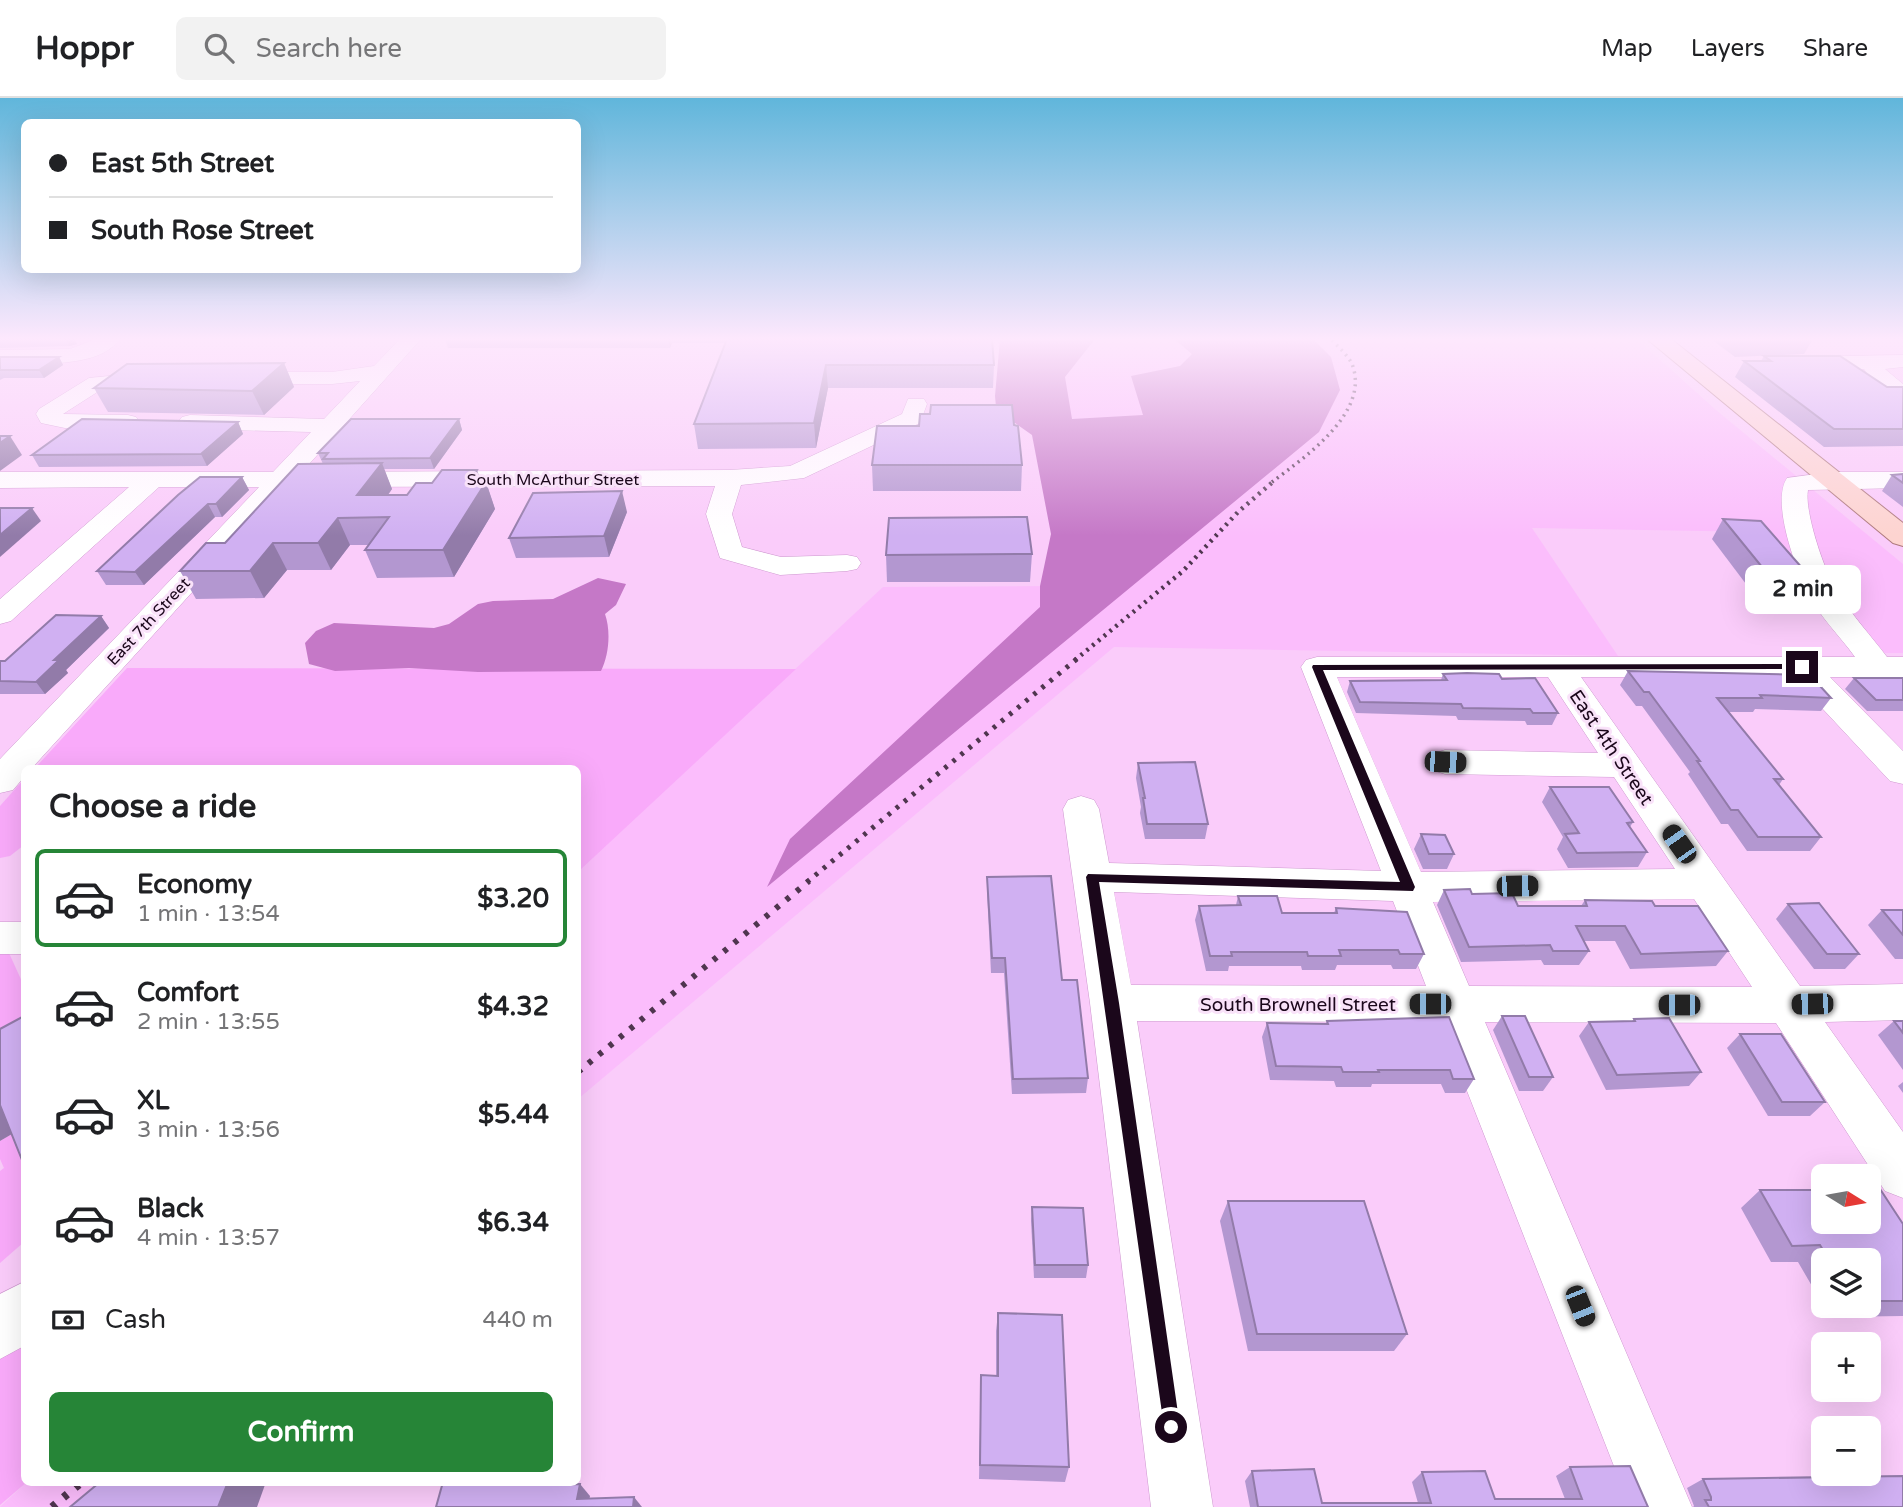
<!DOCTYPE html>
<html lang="en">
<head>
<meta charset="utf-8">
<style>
	:root { --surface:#fff; --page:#f2f2f2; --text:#202124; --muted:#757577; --line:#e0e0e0; --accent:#268537 }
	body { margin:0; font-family:"Varela Round",sans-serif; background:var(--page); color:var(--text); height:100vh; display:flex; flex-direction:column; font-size:26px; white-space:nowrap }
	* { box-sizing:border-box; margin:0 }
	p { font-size:23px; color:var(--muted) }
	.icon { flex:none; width:38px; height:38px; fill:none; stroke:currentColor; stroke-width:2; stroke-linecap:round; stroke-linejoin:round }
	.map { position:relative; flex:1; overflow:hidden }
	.side { position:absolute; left:21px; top:667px; width:560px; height:721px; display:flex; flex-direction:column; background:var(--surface); border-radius:10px; box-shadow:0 7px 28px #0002 }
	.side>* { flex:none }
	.banner { position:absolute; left:21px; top:21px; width:560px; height:154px; border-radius:10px; box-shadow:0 7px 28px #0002; display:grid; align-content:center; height:154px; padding:0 28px; background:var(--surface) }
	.needle { width:46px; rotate:101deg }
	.fabs { position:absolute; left:1811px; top:1066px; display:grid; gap:14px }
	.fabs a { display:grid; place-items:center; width:70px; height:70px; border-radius:10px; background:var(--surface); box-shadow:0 7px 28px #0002; font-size:35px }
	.end { position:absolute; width:32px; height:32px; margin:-16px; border:9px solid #1b071b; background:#fff; box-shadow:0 0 0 4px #fff }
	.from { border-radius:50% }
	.bubble { position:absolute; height:49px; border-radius:10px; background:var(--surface); box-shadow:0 7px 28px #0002; font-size:23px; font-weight:700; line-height:49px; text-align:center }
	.car { position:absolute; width:21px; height:42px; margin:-21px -10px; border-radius:9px; box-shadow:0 0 5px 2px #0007; background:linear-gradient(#222 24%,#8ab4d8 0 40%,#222 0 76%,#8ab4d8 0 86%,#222 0) }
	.banner b { display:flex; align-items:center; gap:24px; height:66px; font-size:26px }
	.banner b+b { border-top:2px solid var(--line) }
	.banner i { width:18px; height:18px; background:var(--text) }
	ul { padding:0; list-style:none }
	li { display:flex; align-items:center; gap:21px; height:98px; margin:0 14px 10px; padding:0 14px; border:4px solid transparent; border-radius:10px }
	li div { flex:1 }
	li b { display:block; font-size:26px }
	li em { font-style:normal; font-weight:700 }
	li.current { border-color:var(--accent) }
	li>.icon { width:63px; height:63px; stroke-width:1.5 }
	h2 { padding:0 28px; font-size:32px; line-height:84px }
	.pay { display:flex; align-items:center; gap:18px; height:77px; padding:0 28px; font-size:26px }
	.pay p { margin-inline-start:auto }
	.cta { display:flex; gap:14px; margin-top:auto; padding:14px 28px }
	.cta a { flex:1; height:80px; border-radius:10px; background:var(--accent); color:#fff; font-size:28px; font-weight:700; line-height:80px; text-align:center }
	header { display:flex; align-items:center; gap:42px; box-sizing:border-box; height:98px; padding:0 35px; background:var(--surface); border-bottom:2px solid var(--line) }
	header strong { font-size:33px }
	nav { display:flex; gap:38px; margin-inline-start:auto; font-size:24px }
	.search { width:490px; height:63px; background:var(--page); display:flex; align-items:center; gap:18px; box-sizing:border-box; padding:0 24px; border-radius:10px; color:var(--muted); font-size:26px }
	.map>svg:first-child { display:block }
	.built { fill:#fbbdfc }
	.green { fill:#f9aafa }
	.forest { fill:#c578c7 }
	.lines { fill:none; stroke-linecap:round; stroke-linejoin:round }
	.minor-casing { stroke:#ce98cf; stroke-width:1 }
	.major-casing { stroke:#ad797c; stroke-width:2 }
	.minor { fill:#fff; fill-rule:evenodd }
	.major { fill:#fdd4d0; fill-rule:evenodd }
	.rail-far4 { stroke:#4f354f; stroke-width:3.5; stroke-dasharray:2 4.5; stroke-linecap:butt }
	.rail-far3 { stroke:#4f354f; stroke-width:4.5; stroke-dasharray:2.5 5; stroke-linecap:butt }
	.rail-far2 { stroke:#4f354f; stroke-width:5; stroke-dasharray:3.5 7; stroke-linecap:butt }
	.rail-far1 { stroke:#4f354f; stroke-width:6; stroke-dasharray:4.5 9; stroke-linecap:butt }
	.rail { stroke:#4f354f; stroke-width:8; stroke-dasharray:5 10; stroke-linecap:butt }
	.wall { fill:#b397d0; fill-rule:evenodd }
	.shaded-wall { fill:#927ba9 }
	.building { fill:#d0b0f2; stroke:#927ba9; stroke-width:2 }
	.route { fill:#1b071b }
	.labels { text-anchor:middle; stroke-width:6; stroke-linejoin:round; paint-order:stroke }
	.far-street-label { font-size:16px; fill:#1b071b; stroke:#f9e2f9 }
	.street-label { font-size:19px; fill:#1b071b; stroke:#f9e2f9 }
</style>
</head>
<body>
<header>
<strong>Hoppr</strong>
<div class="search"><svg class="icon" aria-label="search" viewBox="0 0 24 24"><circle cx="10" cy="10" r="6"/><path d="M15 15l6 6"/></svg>Search here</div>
<nav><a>Map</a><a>Layers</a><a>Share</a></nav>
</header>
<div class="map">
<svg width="1903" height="1409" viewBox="0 0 1903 1409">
	<rect width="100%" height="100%" fill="#faccfa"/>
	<g class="built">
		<polygon points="1030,241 1637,241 1716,312 1903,466 1903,555 1882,555 1760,434 1532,430 1618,558 1114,549 578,1001 578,774 883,489 1058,488"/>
		<polygon points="27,1384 122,1384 93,1409 0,1409"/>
	</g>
	<g class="green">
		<polygon points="127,570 796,571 578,774 578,670 35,670"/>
		<polygon points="24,681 24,747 10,758 0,760 0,708"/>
		<polygon points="0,853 9,855 24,888 24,949 0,960"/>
		<polygon points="24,1029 24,1144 0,1165 0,1073 4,1070 0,1061 0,1043"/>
		<polygon points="24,1236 24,1384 27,1384 0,1407 0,1259"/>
	</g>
	<g class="forest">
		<polygon points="1000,241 1095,241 1065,279 1072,321 1143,317 1131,278 1180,268 1192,256 1174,241 1313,241 1331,259 1340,292 1319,334 767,789 790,741 1040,509 1040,488 1051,436 1032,337 1015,325 997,320 995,298"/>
		<path d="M598,480L626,486L616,507L605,516C611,533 609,557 601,573L478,574L409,570L335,573L309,566L305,545L316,533L334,525L434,530L449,526L478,506L493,503L553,501Z"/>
	</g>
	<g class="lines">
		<defs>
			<g id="minor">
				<path d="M96,241H120C98,272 33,265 0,264V252L70,251Z"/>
				<polygon points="400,241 421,241 302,374 730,372 790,368 902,316 908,301 924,301 927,306 920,325 804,380 741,387 732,416 742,449 781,459 847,457 857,459 861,465 857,471 847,473 780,477 720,460 706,416 715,388 288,389 32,670 24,670 24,679 13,692 0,695 0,661 259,389 159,389 11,523 0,526 0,501 129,389 0,390 0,374 273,374 311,334 190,331 182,329 178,324 182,319 190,317 324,321 360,283 332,286 241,286 233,285 230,280 233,275 241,274 332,274 374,268"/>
				<path d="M1903,257V269L1885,271L1903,286V303C1886,299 1873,286 1864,271H1800L1793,269L1789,265L1793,261L1800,259Z"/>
				<polygon points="151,274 159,275 162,280 159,285 102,291 63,316 128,317 136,319 140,324 136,329 65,330 41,325 36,316 39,311 89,280"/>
				<path d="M1831,374H1903V390L1808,392C1804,413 1825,476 1838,495C1852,517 1871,538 1887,559H1903V579H1830L1903,653V686L1890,683L1793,579H1581L1800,888L1903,886V922L1825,924L1903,1034V1100L1885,1093L1776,925L1485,924L1692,1409H1630L1440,924L1137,923L1213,1409H1151L1090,905L1063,711L1068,702L1081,698L1094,702L1099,711L1109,765L1381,773L1301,569L1306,562L1317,559H1855C1840,538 1818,517 1807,493C1795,469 1771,403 1787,380ZM1337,579H1548L1598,655L1445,652L1433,656L1427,664L1433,672L1445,676L1614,679L1675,771L1421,774ZM1114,794L1393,803L1426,888L1131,887ZM1694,801L1752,889L1469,888L1433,804Z"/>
				<rect x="0" y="824" width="24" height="32"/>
				<polygon points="24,1184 24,1248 0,1261 0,1196"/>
			</g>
			<polygon id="major" points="1647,241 1671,241 1903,425 1903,448 1893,445"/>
		</defs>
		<use href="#minor" class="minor-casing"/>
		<use href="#major" class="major-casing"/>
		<use href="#minor" class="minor"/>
		<use href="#major" class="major"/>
		<path class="rail-far4" d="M1272,384C1305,359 1371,314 1352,266C1348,257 1337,248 1331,241"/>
		<polyline class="rail-far3" points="1075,562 1183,473 1238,414 1275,382"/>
		<polyline class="rail-far2" points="807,784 1078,560"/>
		<polyline class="rail-far1" points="578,974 809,783"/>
		<polyline class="rail" points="52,1409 82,1384"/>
	</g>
	<g class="wall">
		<polygon points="0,241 74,241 77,246 69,248 0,250"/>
		<polygon points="445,241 992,241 994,267 993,290 828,290 816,350 698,351 694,326 726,245 672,245 670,250 448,250"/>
		<polygon points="1711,241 1813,241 1804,256 1735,259"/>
		<polygon points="1764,258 1887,289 1903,289 1903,348 1824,349 1735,279 1744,263 1761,263"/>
		<polygon points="0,259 59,259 63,267 44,280 4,280 0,282"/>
		<polygon points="284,265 294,289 264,317 108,314 94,290"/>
		<polygon points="459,321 462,332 434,371 384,371 392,391 388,397 407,397 486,384 495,411 454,479 377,480 365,452 369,447 350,447 331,472 287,472 264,500 196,501 180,473 225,445 323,366 318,355"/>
		<polygon points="238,324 243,336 207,368 39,369 32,357"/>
		<polygon points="1014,327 1022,367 1021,393 873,393 872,367"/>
		<polygon points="1903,376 1903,409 1882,393 1892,377"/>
		<polygon points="242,379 249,392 222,419 215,419 144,487 106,487 97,473"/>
		<polygon points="627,414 609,459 516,460 509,440"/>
		<polygon points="1723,421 1803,471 1789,492 1749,490 1712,441"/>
		<polygon points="1032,456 1030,484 887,484 886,457"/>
		<polygon points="101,518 109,530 66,572 68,575 45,596 0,596 0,563 5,563"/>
		<polygon points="1628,573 1831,600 1821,613 1755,611 1753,614 1728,614 1783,681 1779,687 1821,739 1810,753 1747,753 1728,726 1721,726 1688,676 1690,674 1642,608 1636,608 1620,587"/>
		<polygon points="1443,576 1502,581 1558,615 1552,627 1527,627 1525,623 1458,622 1456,618 1356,615 1347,594 1350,583 1441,582"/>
		<polygon points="1854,580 1903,580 1903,613 1867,613 1845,591"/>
		<polygon points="1138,665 1208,726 1205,741 1145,741 1140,715 1141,709 1136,680"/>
		<polygon points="1550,689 1633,724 1630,729 1647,754 1638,769 1568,770 1557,751 1563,739 1542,704"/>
		<polygon points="1421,736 1454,756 1447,771 1423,771 1414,751"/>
		<polygon points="987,779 1062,882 1088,980 1086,995 1012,996 1004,875 991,875 987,794"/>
		<polygon points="1444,792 1472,796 1518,808 1581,808 1585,802 1655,808 1728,853 1716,868 1630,871 1615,843 1584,843 1589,853 1579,867 1544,867 1541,862 1461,864 1437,807"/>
		<polygon points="1238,798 1282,815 1334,815 1336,810 1424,856 1416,871 1393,871 1391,867 1337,867 1335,872 1302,872 1301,868 1229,868 1228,873 1206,873 1195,822 1199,808 1236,807"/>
		<polygon points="1788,806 1859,856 1845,871 1814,871 1776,821"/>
		<polygon points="1882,812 1903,812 1903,861 1895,861 1868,827"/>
		<polygon points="1502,918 1553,979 1543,993 1519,993 1493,932"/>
		<polygon points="1634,921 1701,974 1689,988 1606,992 1579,938 1589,924 1632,923"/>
		<polygon points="1327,923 1474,981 1465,995 1445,995 1441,986 1372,986 1371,989 1336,989 1334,983 1270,982 1262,939 1267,925 1326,926"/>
		<polygon points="1894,923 1903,923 1903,972 1878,937"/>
		<polygon points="1740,936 1825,1004 1810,1018 1768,1018 1727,950"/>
		<polygon points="1903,984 1903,995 1898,988"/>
		<path d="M1760,1092L1903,1126V1218L1830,1219L1798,1164H1771L1741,1110ZM1824,1162H1869V1208H1824Z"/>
		<polygon points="1228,1103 1407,1236 1394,1253 1248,1253 1220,1123"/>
		<polygon points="1032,1109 1088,1167 1086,1180 1034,1180 1031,1123"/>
		<polygon points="998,1215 1069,1369 1065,1384 979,1381 981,1277 996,1278 996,1233"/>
		<polygon points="1570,1369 1648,1409 1250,1409 1245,1383 1252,1373 1322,1405 1418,1405 1412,1384 1422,1374 1495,1401 1565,1401 1556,1378"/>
		<polygon points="1703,1381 1903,1409 1693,1409 1694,1408 1687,1390"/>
	</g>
	<g class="shaded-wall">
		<polygon points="65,241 74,241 77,246 69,248"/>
		<polygon points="668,241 671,241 672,245 670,250"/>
		<polygon points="59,259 63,267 44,280 39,272"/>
		<polygon points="284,265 294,289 264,317 252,293"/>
		<polygon points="826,267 828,290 816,350 814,325"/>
		<polygon points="459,321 462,332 434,371 430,360"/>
		<polygon points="238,324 243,336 207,368 201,356"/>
		<polygon points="10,338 22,357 0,373 0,345"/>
		<polygon points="382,365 392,391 371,420 357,397"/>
		<polygon points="477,372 483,389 486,384 495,411 454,479 443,452 469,385"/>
		<polygon points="242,379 249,392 222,419 216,406"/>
		<polygon points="622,393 627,414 609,459 604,438"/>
		<polygon points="208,406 215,419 144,487 135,474"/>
		<polygon points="32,410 41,423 0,459 0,437"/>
		<polygon points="338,420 350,447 331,472 318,445"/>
		<polygon points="273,445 287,472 264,500 250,473"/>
		<polygon points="101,518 109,530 66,572 68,575 45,596 36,584 54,562"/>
		<polygon points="0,1002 24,1029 0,1043"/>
		<polygon points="228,1384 266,1384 257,1409 218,1409"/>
		<polygon points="519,1384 534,1384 531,1399 518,1387"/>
		<polygon points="580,1386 590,1398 588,1409 577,1401"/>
		<polygon points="634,1399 642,1409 633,1409"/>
	</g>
	<g class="building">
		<polygon points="0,241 52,241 0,242"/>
		<polygon points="727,241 992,241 994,267 826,267 814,325 694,326"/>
		<polygon points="1764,258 1840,258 1887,289 1903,289 1903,331 1834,331 1744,263 1771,263"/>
		<polygon points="0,259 59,259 39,272 0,272"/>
		<polygon points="284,265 252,293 94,290 127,266"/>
		<polygon points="931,307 1012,307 1014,327 1018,328 1022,367 872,367 877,328 919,328 920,316 930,316"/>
		<polygon points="82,321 238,324 201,356 32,357"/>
		<polygon points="351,321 459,321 430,360 323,361 328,355 318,355"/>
		<polygon points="0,338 10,338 0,345"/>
		<polygon points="382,365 357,397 407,397 416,385 432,385 442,372 477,372 469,385 486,384 443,452 365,452 389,419 338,420 318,445 273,445 250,473 180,473 206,445 225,445 298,366"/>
		<polygon points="1903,376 1903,385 1892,377"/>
		<polygon points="200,379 242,379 216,406 208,406 135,474 97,473 178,397"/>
		<polygon points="622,393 604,438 509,440 533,395"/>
		<polygon points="0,410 32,410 0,437"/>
		<polygon points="1027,419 1032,456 886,457 889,420"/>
		<polygon points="1723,421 1761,423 1803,471 1762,469"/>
		<polygon points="56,517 101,518 54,562 59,562 36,584 0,583 0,563 5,563"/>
		<polygon points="1628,573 1810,577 1831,600 1760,597 1762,600 1717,600 1783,681 1774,681 1821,739 1758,739 1738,712 1731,712 1697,663 1700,663 1649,594 1644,594"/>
		<polygon points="1467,575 1499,576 1502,581 1535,580 1558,615 1533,615 1530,611 1463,610 1461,606 1360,604 1350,583 1447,582 1443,576"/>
		<polygon points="1854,580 1903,580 1903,602 1876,602"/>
		<polygon points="1195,664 1208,726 1147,726 1143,700 1145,700 1138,665"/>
		<polygon points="1550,689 1609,689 1633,724 1627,725 1647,754 1577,755 1565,736 1579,735"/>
		<polygon points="1421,736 1445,737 1454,756 1429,756"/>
		<polygon points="1051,778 1062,882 1077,882 1088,980 1013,981 1005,860 992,860 987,779"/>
		<polygon points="1470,791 1472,796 1512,795 1518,808 1587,808 1585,802 1652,803 1655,808 1698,808 1728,853 1641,856 1625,828 1576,828 1589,853 1553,853 1550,847 1469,849 1444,792"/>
		<polygon points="1238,798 1277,798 1282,815 1337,815 1336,810 1407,814 1424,856 1400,856 1398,852 1339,852 1341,858 1308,858 1307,854 1231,854 1232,858 1210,858 1199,808 1241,807"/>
		<polygon points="1819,805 1859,856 1827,856 1788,806"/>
		<polygon points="1882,812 1903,812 1903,837"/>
		<polygon points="24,918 24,1067 0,1007 0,931"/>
		<polygon points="1502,918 1525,918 1553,979 1529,979"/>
		<polygon points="1449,919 1474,981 1453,981 1450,972 1378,972 1379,974 1343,974 1341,969 1276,968 1267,925 1328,926 1327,923"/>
		<polygon points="1669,920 1701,974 1617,977 1589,924 1635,923 1634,921"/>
		<polygon points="1894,923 1903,923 1903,935"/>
		<polygon points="1740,936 1781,936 1825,1004 1782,1004"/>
		<polygon points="1869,1091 1880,1091 1903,1126 1903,1203 1869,1203 1869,1162 1829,1162 1820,1147 1792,1148 1760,1092 1824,1092 1824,1124 1869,1124"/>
		<polygon points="1228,1103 1364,1103 1407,1236 1257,1236"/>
		<polygon points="1032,1109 1083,1110 1088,1167 1035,1167"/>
		<polygon points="998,1215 1062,1217 1069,1369 980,1367 981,1277 998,1278"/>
		<polygon points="1630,1368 1648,1409 1258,1409 1252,1373 1314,1371 1322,1405 1431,1405 1422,1374 1485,1373 1495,1401 1582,1401 1570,1369"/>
		<polygon points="1903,1378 1903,1409 1709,1409 1705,1402 1711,1402 1711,1399 1703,1381"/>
		<polygon points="100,1384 228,1384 218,1409 70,1409"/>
		<polygon points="443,1384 519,1384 518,1387 580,1386 577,1401 634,1399 633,1409 436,1409"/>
	</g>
	<linearGradient id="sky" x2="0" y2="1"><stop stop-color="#60b6db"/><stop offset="0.55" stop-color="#fde8fd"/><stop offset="1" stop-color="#fde8fd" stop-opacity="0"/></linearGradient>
	<rect width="1903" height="438" fill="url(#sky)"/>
	<polygon class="route" points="1802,566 1807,569 1806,571 1323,572 1415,789 1413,793 1099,784 1119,905 1180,1329 1178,1336 1171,1339 1165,1336 1086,779 1088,776 1400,784 1312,569 1313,567"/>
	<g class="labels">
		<g class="far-street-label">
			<text x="553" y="387">South McArthur Street</text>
			<text transform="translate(148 523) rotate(-47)" y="6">East 7th Street</text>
		</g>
		<g class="street-label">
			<text transform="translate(1612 649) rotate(56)" y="7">East 4th Street</text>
			<text x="1298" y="913">South Brownell Street</text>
		</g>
	</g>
</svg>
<div class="fabs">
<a><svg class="needle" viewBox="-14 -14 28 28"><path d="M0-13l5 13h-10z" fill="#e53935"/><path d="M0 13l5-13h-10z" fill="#757577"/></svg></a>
<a><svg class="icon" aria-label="layers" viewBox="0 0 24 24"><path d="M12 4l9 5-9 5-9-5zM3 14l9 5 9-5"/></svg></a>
<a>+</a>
<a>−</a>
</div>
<i class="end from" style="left:1171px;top:1329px"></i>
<i class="end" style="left:1802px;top:569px"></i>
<div class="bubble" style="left:1745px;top:467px;width:116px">2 min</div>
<i class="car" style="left:1445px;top:664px;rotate:92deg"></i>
<i class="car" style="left:1679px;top:746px;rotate:325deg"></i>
<i class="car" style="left:1517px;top:788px;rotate:89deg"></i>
<i class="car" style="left:1430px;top:906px;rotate:270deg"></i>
<i class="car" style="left:1812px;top:906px;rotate:269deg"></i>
<i class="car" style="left:1679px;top:907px;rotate:270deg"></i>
<i class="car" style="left:1580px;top:1208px;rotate:158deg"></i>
<div class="banner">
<b><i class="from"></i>East 5th Street</b>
<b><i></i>South Rose Street</b>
</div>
<section class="side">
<h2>Choose a ride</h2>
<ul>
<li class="current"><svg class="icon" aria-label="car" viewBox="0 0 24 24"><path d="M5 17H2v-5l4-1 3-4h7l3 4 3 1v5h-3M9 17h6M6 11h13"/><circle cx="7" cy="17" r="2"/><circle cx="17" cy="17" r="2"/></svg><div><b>Economy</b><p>1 min · 13:54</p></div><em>$3.20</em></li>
<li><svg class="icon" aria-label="car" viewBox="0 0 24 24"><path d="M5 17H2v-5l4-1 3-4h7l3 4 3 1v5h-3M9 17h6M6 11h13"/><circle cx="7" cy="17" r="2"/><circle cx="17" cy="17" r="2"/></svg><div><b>Comfort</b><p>2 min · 13:55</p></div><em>$4.32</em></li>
<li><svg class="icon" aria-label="car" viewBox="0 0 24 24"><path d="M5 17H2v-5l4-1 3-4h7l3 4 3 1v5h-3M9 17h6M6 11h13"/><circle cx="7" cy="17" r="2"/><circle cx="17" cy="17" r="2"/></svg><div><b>XL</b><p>3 min · 13:56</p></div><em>$5.44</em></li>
<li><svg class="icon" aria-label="car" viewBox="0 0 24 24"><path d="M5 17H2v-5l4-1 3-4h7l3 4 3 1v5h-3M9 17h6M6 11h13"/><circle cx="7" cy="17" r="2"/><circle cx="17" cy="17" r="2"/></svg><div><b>Black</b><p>4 min · 13:57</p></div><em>$6.34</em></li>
</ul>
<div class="pay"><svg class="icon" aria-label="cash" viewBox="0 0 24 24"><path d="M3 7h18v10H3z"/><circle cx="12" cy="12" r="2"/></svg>Cash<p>440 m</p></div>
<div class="cta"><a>Confirm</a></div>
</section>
</div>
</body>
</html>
